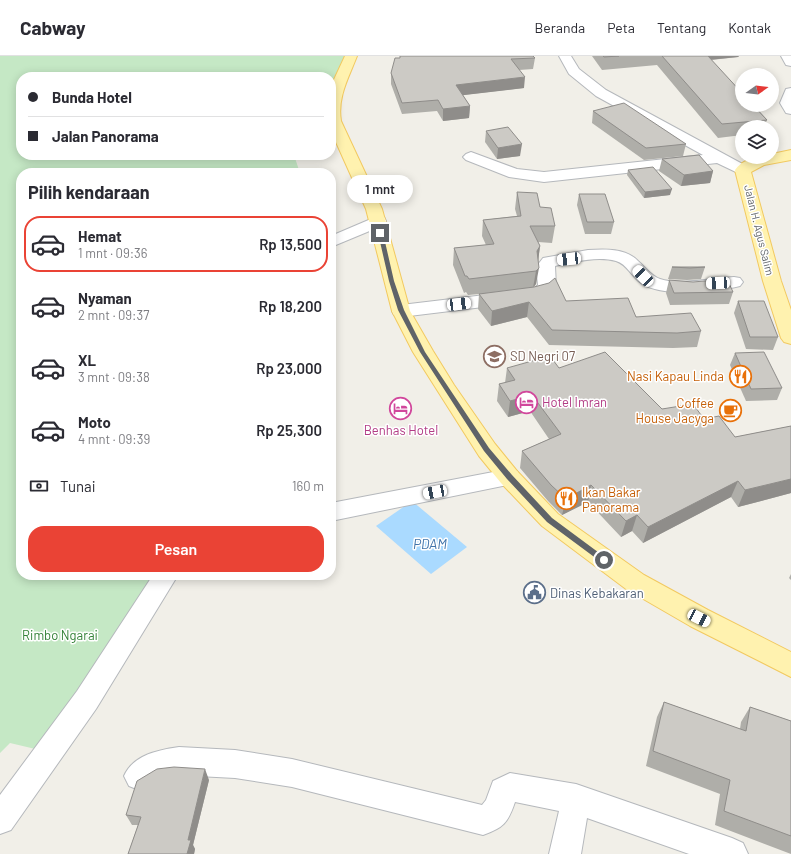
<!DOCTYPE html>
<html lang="id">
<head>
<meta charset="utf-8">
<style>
	:root { --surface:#fff; --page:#f7f7f7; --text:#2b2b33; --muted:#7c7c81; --line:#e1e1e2; --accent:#ea4335 }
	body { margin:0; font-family:Barlow,sans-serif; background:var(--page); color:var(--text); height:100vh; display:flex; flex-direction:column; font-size:15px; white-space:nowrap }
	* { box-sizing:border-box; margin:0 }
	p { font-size:13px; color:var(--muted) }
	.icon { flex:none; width:22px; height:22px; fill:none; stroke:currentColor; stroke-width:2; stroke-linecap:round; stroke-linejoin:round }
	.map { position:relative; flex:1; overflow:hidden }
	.drawer { position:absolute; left:16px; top:112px; width:320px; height:412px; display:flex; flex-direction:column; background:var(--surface); border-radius:16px; box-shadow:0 2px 10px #0003 }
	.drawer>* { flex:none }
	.top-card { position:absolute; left:16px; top:16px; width:320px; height:88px; border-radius:16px; box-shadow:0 2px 10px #0003; display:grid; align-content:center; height:88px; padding:0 12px; background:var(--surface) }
	.needle { width:26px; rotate:76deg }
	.controls { position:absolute; left:735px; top:12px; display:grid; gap:8px }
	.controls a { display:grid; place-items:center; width:44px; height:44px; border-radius:50%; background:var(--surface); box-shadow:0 2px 10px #0003; font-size:20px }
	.end { position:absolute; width:18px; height:18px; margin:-9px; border:5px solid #5f6368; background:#fff; box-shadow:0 0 0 2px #fff }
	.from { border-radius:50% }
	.bubble { position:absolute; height:28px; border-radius:14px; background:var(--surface); box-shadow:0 2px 10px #0003; font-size:13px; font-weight:600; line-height:28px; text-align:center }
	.car { position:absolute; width:12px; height:24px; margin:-12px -6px; border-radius:5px; box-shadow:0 0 3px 1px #0007; background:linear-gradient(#fff 24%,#345 0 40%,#fff 0 76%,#345 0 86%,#fff 0) }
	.top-card b { display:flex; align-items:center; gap:14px; height:38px; font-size:15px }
	.top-card b+b { border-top:1px solid var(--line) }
	.top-card i { width:10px; height:10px; background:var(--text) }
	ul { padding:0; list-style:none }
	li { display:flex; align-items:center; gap:12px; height:56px; margin:0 8px 6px; padding:0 4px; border:2px solid transparent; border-radius:16px }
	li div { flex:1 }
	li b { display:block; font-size:15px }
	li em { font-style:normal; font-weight:600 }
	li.selected { border-color:var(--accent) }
	li>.icon { width:36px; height:36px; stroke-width:1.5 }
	h2 { padding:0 12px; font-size:18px; line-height:48px }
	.pay { display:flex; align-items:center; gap:10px; height:44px; padding:0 12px; font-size:15px }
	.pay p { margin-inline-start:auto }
	.button { display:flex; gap:8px; margin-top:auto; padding:8px 12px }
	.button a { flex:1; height:46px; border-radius:16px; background:var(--accent); color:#fff; font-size:16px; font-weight:600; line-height:46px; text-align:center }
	header { display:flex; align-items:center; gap:24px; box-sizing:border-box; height:56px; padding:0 20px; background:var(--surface); border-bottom:1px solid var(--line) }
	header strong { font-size:19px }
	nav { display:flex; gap:22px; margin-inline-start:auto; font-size:14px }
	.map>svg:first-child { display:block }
	.green { fill:#c5e8c5 }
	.water { fill:#aadaff }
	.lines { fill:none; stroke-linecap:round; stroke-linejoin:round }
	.minor-casing { stroke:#b5b8bc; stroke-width:2 }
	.major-casing { stroke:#f2c960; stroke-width:2 }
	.minor { fill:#fff; fill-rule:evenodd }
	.major { fill:#fff2af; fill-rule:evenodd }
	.wall { fill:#afaea9 }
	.shaded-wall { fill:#8f8d8a }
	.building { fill:#cccac5; stroke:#8f8d8a }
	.route { fill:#5f6368 }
	.labels { text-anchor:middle; stroke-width:3; stroke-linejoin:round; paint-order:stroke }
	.far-street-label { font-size:11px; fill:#5f6368; stroke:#fff }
	.education-label { font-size:13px; fill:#785e54; stroke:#fff; text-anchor:start }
	.food-label { font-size:13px; fill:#c56008; stroke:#fff; text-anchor:end }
	.hotel-label { font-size:13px; fill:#b23c85; stroke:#fff; text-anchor:start }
	.service-label { font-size:13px; fill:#4e5e75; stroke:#fff; text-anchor:start }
	.park-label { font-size:13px; fill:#348238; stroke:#fff }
	.water-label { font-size:14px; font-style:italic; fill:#4174aa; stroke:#fff }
</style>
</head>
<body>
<header>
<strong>Cabway</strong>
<nav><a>Beranda</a><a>Peta</a><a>Tentang</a><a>Kontak</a></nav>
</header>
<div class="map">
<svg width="791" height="798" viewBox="0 0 791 798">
	<rect width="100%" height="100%" fill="#f1efe8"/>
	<polygon class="green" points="0,0 353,0 331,48 331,21 21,21 21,99 294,99 300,117 21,117 21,519 172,519 48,696 10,687 0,697"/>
	<polygon class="water" points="412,445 467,491 431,518 376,470"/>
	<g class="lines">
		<defs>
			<g id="minor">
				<polygon points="559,0 571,0 579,13 606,34 748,111 751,114 748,117 738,117 717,107 544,126 509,121 466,104 463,101 466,98 471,96 517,113 544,116 703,99 596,40 569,18"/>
				<polygon points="781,0 791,0 791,10 786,9"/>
				<polygon points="791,32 791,58 786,57 780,47 786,33"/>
				<polygon points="378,160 384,161 386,165 384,169 331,191 331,180"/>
				<path d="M588,194C605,193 626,192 638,205C645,211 651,220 660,223C680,230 713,222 734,221L740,222L743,226L740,230C717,236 662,242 641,227C632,221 627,208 616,205C597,200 573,206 555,210L556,231L546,241L532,245L401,261L394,259L392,255L394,251L401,249L534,233L538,229L536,211L543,202Z"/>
				<polygon points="509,413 517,415 520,421 517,427 331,465 331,447"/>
				<polygon points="153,519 178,519 96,653 11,774 0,778 0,739 77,635"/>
				<path d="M179,691L235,694L292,703L482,749L486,744L493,725L510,717L576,728L732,782L743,787L748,798H689L587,762L581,798H549L559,755L515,746C508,767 503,772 483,779L292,731L235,722L179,719L161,722L149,730L139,734L129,730L124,720C133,699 158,694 179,691Z"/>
			</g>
			<g id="major">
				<path d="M345,0H357C349,21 337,41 341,65L382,153L410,255L433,295L454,329L495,388L517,415L558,458L644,519L708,554L791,596V621L690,570L626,533L542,470L501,427L479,400L413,296L392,255L366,153L331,75V30Z"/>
				<path d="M791,94V104L764,109L751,116L781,225L791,254V288L784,286L781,282L763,225L735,114C743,102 759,101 772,101V98Z"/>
			</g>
		</defs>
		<use href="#minor" class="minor-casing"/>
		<use href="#major" class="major-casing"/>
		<use href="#minor" class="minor"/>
		<use href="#major" class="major"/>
	</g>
	<g class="wall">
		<polygon points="400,0 533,0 535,2 533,13 519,14 524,32 463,39 470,50 469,62 443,65 437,55 402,58 391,28 391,17 400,2"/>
		<polygon points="592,0 739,0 738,1 711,4 767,64 764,71 742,71 742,79 718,82 657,9 602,14"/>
		<polygon points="593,55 686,88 683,100 644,104 592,67"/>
		<polygon points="486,75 520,100 497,103 485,86"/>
		<polygon points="662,103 713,115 710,127 681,130 659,115"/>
		<polygon points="628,114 670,139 644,142 627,119"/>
		<polygon points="517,136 540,151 555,170 552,187 538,186 540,190 538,205 536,228 533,231 566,245 701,275 697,291 673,292 549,289 527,261 491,270 478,253 479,238 468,239 466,236 464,237 453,209 454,192 486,189 482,180 483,164 517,160 515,153"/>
		<polygon points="579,138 614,166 611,178 585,178 577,149"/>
		<polygon points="672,211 705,211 701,223 687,224 668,223"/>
		<polygon points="669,224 733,236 729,248 670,249 666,237"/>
		<polygon points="738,245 778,281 773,294 746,293 734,257"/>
		<polygon points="735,297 782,332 777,344 746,345 730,309"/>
		<polygon points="507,312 559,312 662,353 704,363 735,381 791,370 791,437 738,451 731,441 643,487 632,475 621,481 588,446 562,459 548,445 520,412 522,395 549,383 530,355 508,361 497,345 499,328 505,327"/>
		<polygon points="791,518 791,524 789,522"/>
		<polygon points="664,646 740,673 741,666 750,651 791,665 791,798 715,769 720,738 646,710 657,661"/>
		<polygon points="209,724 193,789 195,793 194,798 128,798 138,769 132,769 126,759"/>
	</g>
	<g class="shaded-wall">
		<polygon points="699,0 739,0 738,1 698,5"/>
		<polygon points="525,21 524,32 456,40 456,29"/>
		<polygon points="470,50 469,62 443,65 443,53"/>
		<polygon points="522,88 520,100 497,103 498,92"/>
		<polygon points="713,115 710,127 681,130 684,119"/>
		<polygon points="672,133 670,139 644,142 645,136"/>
		<polygon points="540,190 538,206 537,195"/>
		<polygon points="539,212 536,228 533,232 536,215"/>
		<polygon points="529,246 527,261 491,270 492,255"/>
		<polygon points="532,339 530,355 508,361 510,345"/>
		<polygon points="791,423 791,437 738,451 745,434"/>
		<polygon points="738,425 731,441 643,487 648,471"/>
		<polygon points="591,429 588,446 562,459 566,443"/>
		<polygon points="637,459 632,475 621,481 626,465"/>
		<polygon points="205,713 209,724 193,789 195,793 194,798 187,798 188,784"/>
	</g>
	<g class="building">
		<polygon points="400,0 533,0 535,2 511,3 525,21 456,29 470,50 443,53 438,44 402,47 391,17 395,2 400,2"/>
		<polygon points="603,0 619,0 604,1"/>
		<polygon points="662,0 708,0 742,37 742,49 753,49 767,64 722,68"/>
		<polygon points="624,47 686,88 646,92 593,55"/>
		<polygon points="508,71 522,88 498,92 486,75"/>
		<polygon points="699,99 713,115 684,119 662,103"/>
		<polygon points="653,111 672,133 645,136 628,114"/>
		<polygon points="517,136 537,137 540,151 551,152 555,170 530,170 540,190 537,195 539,212 536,215 469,223 467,220 465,220 454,192 494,188 483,164 521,160"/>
		<polygon points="579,138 605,138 614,166 587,166"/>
		<polygon points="672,211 705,211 690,212"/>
		<polygon points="555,222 566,245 628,242 636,261 691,257 701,275 677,277 552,274 529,246 492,255 479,238 534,231 549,227"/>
		<polygon points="727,223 733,236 674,237 669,224 693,226"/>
		<polygon points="738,245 764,245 778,281 750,281"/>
		<polygon points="605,296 662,353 693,348 704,363 719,360 735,381 791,370 791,423 745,434 738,425 648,471 637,459 626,465 591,429 566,443 551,429 522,395 561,378 532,339 510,345 499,328 515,324 507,312 550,300 559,312"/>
		<polygon points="764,296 782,332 751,333 735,297"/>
		<polygon points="664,646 746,675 750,651 791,665 791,780 724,755 730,724 653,695"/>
		<polygon points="174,711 205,713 188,784 191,784 187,798 128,798 141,761 126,759 137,725 157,713"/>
	</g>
	<polygon class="route" points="380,175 383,177 394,225 404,254 425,296 489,392 512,419 552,462 606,502 606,506 601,506 547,466 507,423 484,395 420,296 398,254 389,225 378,177"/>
	<defs>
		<symbol id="school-ring" viewBox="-11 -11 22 22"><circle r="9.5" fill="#fff" stroke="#8d6e63" stroke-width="1.5"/><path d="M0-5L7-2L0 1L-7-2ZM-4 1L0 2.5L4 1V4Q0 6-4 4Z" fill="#8d6e63"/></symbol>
		<symbol id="restaurant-ring" viewBox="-11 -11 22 22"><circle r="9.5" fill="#fff" stroke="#e8710a" stroke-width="1.5"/><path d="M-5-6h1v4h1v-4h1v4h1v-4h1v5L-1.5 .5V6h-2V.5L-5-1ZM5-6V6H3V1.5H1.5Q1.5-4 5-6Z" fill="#e8710a"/></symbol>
		<symbol id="hotel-ring" viewBox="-11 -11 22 22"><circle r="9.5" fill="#fff" stroke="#d1479c" stroke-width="1.5"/><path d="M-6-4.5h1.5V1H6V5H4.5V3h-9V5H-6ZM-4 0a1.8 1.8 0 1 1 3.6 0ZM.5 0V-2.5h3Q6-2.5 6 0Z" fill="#d1479c"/></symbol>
		<symbol id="cafe-ring" viewBox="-11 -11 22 22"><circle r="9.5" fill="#fff" stroke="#e8710a" stroke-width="1.5"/><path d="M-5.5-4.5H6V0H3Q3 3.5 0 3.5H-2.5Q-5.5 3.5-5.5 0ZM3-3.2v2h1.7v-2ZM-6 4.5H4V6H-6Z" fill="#e8710a"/></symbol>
		<symbol id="civic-ring" viewBox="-11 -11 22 22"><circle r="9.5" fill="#fff" stroke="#5c6f8a" stroke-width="1.5"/><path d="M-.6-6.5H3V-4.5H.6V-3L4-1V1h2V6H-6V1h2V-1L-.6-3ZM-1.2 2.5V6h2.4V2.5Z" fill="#5c6f8a"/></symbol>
	</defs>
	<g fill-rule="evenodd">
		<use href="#school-ring" x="482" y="288" width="25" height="25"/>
		<use href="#restaurant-ring" x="728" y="308" width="25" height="25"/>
		<use href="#hotel-ring" x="514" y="334" width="25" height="25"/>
		<use href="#hotel-ring" x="388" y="340" width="25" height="25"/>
		<use href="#cafe-ring" x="718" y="342" width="25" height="25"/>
		<use href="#restaurant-ring" x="554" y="430" width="25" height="25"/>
		<use href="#civic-ring" x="522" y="524" width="25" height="25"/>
	</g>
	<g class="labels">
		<g class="far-street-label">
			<text transform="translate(759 174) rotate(76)" y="4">Jalan H. Agus Salim</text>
		</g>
		<g class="education-label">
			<text x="510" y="305">SD Negri 07</text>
		</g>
		<g class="food-label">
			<text x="724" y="325">Nasi Kapau Linda</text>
			<text x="714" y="352">Coffee<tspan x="714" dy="15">House Jacyga</tspan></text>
			<text x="582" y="441" text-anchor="start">Ikan Bakar<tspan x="582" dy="15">Panorama</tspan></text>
		</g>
		<g class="hotel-label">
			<text x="542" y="351">Hotel Imran</text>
			<text x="401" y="379" text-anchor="middle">Benhas Hotel</text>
		</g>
		<g class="service-label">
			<text x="550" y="542">Dinas Kebakaran</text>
		</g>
		<g class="park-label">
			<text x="60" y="584">Rimbo Ngarai</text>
		</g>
		<g class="water-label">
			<text x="430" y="493">PDAM</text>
		</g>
	</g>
</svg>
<div class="controls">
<a><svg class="needle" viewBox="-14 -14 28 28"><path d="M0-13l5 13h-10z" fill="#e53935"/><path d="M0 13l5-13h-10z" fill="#7c7c81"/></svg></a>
<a><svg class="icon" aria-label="layers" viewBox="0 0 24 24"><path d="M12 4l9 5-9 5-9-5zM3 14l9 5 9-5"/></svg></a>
</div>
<i class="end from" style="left:604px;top:504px"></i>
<i class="end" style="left:380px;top:177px"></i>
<div class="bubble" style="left:347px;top:119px;width:66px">1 mnt</div>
<i class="car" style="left:569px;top:203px;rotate:264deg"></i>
<i class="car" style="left:643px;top:220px;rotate:316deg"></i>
<i class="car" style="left:718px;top:227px;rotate:267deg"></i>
<i class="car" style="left:459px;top:248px;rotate:83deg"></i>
<i class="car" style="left:435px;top:436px;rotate:259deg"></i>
<i class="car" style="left:699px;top:562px;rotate:117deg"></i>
<div class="top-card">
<b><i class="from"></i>Bunda Hotel</b>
<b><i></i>Jalan Panorama</b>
</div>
<section class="drawer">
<h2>Pilih kendaraan</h2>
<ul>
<li class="selected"><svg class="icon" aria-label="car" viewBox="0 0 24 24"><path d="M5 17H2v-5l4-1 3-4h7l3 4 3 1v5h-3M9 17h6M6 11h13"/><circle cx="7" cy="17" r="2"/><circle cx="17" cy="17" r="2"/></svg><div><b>Hemat</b><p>1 mnt · 09:36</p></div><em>Rp 13,500</em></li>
<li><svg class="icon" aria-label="car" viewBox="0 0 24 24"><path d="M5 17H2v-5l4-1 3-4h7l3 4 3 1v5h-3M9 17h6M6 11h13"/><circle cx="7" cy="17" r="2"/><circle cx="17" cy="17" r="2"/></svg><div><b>Nyaman</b><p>2 mnt · 09:37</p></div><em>Rp 18,200</em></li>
<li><svg class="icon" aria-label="car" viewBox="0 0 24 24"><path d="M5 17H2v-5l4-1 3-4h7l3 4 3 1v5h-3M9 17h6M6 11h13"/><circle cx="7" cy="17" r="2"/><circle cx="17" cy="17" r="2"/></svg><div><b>XL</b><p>3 mnt · 09:38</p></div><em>Rp 23,000</em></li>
<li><svg class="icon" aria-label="car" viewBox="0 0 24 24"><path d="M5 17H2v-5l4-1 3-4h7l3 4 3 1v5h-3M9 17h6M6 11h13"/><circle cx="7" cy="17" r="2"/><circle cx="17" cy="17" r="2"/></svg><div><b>Moto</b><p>4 mnt · 09:39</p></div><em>Rp 25,300</em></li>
</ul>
<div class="pay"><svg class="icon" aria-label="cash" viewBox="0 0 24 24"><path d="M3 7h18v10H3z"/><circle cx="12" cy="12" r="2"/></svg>Tunai<p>160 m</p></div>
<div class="button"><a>Pesan</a></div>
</section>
</div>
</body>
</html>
